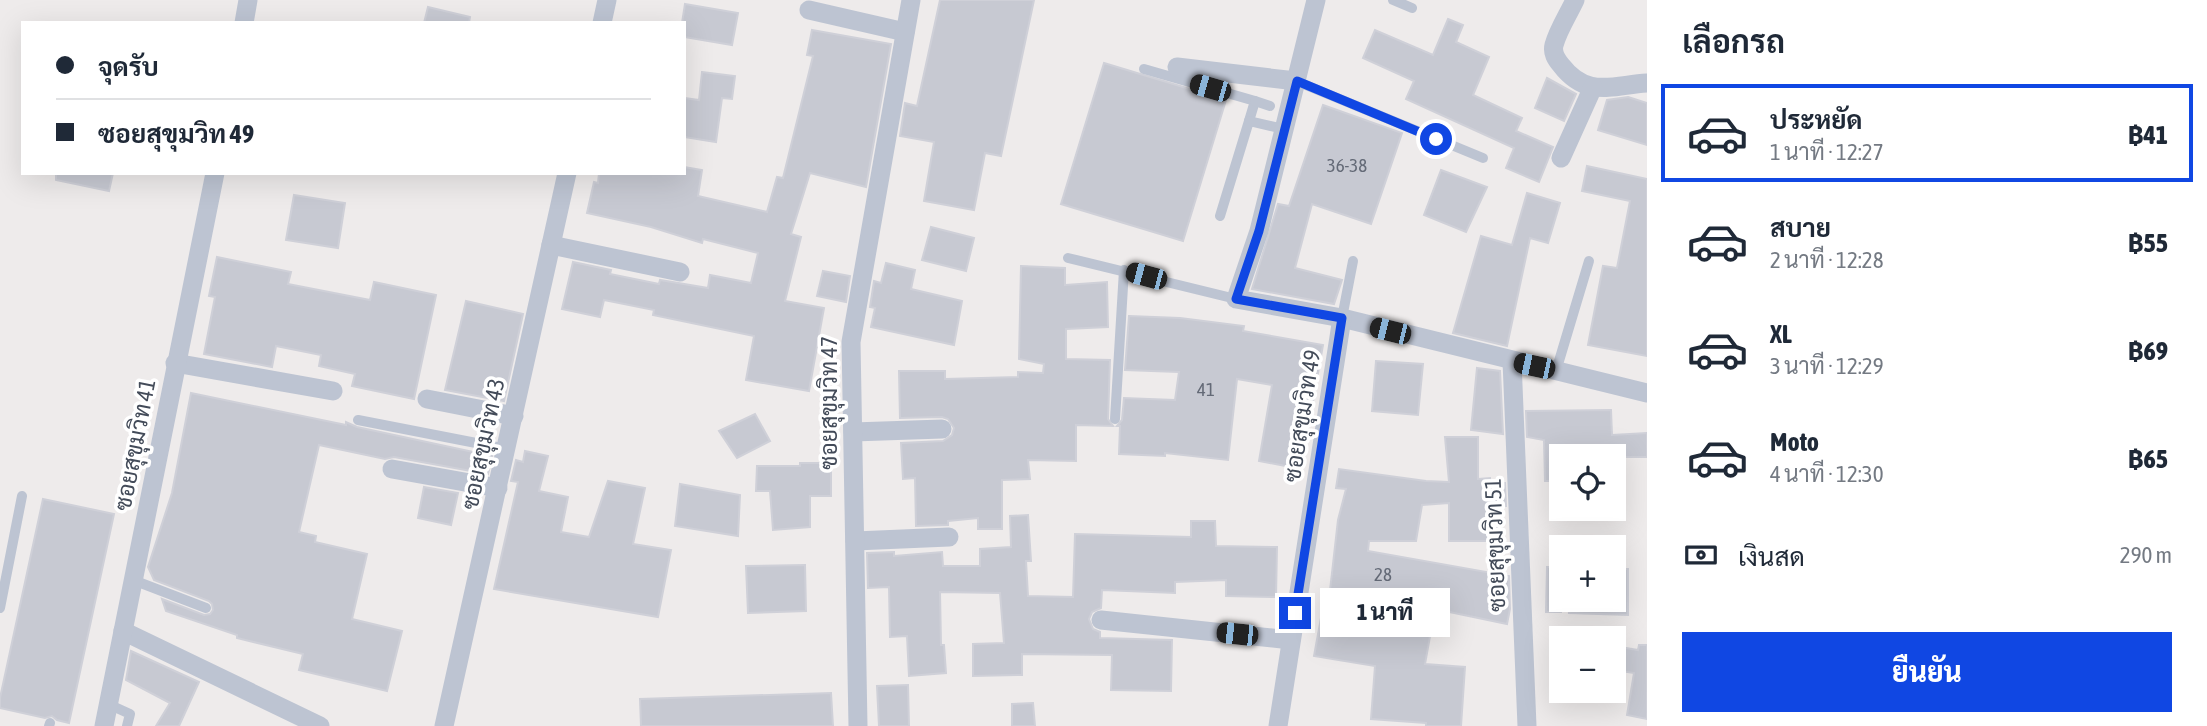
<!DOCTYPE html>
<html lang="th">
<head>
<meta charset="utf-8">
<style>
	:root { --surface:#fff; --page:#f6f6f7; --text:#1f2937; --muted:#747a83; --line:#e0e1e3; --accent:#1047e3 }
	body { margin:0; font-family:"Asap Condensed",Sarabun,sans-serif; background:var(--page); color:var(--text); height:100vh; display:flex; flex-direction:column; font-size:26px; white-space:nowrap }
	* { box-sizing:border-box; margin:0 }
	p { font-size:23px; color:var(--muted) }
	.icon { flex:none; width:38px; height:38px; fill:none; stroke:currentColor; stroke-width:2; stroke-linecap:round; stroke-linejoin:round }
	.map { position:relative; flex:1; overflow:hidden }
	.details { display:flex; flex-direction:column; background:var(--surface); width:560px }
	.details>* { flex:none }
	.top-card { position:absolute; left:21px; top:21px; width:665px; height:154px; border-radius:0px; box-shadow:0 7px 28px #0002; display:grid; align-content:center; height:154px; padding:0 35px; background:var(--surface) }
	.controls { position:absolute; left:1549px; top:444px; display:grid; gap:14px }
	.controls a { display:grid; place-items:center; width:77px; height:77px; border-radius:0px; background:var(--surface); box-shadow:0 7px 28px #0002; font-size:35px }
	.end { position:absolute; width:32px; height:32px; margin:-16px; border:9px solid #1047e3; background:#fff; box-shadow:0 0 0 4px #fff }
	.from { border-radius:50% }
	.bubble { position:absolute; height:49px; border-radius:0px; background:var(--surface); box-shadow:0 7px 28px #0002; font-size:23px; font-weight:800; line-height:49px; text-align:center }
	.car { position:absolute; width:21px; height:42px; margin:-21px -10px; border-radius:9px; box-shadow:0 0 5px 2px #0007; background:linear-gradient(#222 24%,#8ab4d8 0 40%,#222 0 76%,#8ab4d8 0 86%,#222 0) }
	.top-card b { display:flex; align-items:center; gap:24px; height:66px; font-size:26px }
	.top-card b+b { border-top:2px solid var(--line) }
	.top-card i { width:18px; height:18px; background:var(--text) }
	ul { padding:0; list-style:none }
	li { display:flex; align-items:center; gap:21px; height:98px; margin:0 14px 10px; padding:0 21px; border:4px solid transparent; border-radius:0px }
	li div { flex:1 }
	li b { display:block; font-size:26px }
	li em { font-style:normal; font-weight:800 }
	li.selected { border-color:var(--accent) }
	li>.icon { width:63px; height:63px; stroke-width:1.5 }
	h2 { padding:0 35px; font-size:32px; line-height:84px }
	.pay { display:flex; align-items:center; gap:18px; height:77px; padding:0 35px; font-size:26px }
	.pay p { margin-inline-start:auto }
	.action { display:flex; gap:14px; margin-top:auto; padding:14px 35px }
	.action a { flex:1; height:80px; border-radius:0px; background:var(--accent); color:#fff; font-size:28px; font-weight:800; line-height:80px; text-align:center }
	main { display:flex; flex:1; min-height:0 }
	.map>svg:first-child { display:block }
	.building { fill:#c7c9d2; stroke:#cfd0d8; stroke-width:2 }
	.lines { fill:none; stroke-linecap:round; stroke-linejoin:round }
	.service { stroke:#bdc4d2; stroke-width:10 }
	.minor { stroke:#bdc4d2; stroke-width:19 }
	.route { stroke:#1047e3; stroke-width:9 }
	.labels { text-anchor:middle; stroke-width:7; stroke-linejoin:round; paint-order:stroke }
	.number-label { font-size:19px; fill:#646a77 }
	.street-label { font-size:23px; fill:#434b59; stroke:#fff }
</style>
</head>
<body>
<main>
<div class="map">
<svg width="1647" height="726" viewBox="0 0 1647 726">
	<rect width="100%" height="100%" fill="#eeebeb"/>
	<g class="building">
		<polygon points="940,0 1034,0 1001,156 985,153 974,210 924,201 934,142 900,136 905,103 917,106"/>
		<polygon points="685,4 738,13 732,45 684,37 684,23 682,23"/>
		<polygon points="428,7 470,17 469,23 424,23"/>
		<polygon points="1448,19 1463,25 1456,42 1489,57 1473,95 1522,118 1516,131 1553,147 1539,182 1506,168 1514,148 1406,99 1414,81 1363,58 1375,30 1433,55"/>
		<polygon points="812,30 891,44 866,187 810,173 791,234 801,237 785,301 824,308 809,391 746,380 754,336 653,315 654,310 604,300 600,317 562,309 573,262 611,270 610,274 659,284 660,280 708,288 710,275 751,283 758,253 703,239 702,243 651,227 587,213 594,182 598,183 599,173 684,173 684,167 702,170 698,196 767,212 777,177 783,178 813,56 807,55"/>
		<polygon points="1104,63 1226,100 1183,241 1061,204"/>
		<polygon points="702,72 735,76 732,99 722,98 716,142 684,137 684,98 699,100"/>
		<polygon points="1547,78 1576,94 1564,121 1535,108"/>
		<polygon points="1628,97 1647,103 1647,145 1598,130 1607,100"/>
		<polygon points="1323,105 1402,133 1371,224 1312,204 1295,268 1342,280 1334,304 1252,289 1278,204 1289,206"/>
		<polygon points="1587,166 1647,179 1647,356 1588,345 1603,266 1617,268 1630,201 1582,191"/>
		<polygon points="1441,170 1487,187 1466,232 1424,215"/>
		<polygon points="56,173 113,173 109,191 56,180"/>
		<polygon points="1527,193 1560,203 1548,243 1530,238 1507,346 1453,333 1481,236 1512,245"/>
		<polygon points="294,195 345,203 338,248 286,240"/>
		<polygon points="931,227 974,238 966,271 922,260"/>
		<polygon points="217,257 291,272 288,284 370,300 374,282 436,295 414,399 352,386 355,374 319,366 321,355 276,346 272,367 204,354 215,297 209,296"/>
		<polygon points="886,263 915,270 911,289 962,301 954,345 871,327 875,308 870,307 874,281 881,283"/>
		<polygon points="1021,266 1065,268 1065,285 1107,282 1108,327 1066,329 1066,359 1110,360 1108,419 1113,426 1076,425 1076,461 1028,460 1030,479 1002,480 1002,529 978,529 978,518 948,521 948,525 916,526 915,478 903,479 901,443 943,441 952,435 954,428 948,419 942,417 900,418 899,371 945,371 945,379 1018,377 1018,372 1043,373 1044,364 1019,359"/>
		<polygon points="823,271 850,276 846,302 817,296"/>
		<polygon points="466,301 523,314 504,401 445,390"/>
		<polygon points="1129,316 1180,318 1244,326 1243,331 1323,345 1301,469 1259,461 1272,385 1237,379 1228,460 1165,453 1165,456 1119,454 1120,426 1117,426 1122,420 1124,398 1175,400 1179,372 1125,370"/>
		<polygon points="1376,361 1423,364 1418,415 1372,411"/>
		<polygon points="1477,368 1500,371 1503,434 1471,430"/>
		<polygon points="191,393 346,425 346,422 357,427 492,456 488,474 394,457 385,459 319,445 299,532 316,536 315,542 367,554 352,619 402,631 387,691 299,670 303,654 237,638 237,635 166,611 162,599 204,615 210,614 213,610 212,604 209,601 154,580 148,567 172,493"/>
		<polygon points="1611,410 1612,435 1647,433 1647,457 1561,457 1561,481 1545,481 1544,440 1527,437 1526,411"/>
		<polygon points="755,414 770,441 737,458 719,431"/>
		<polygon points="1445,437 1478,437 1478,479 1490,478 1490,484 1505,483 1506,506 1497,506 1497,541 1449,541 1449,503 1422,505 1416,541 1369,541 1368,551 1509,576 1510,609 1507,624 1435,609 1425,664 1465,667 1461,726 1426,726 1426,723 1371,719 1375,666 1314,656 1323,607 1328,608 1338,520 1346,489 1336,488 1339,469 1426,481 1449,482"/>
		<polygon points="525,451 548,456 539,491 568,497 561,532 589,537 608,481 645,488 633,544 671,550 658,617 494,589 518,482 511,481 516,460 523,462"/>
		<polygon points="800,463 831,463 831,496 810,496 810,527 773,530 770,491 756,491 757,466 800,466"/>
		<polygon points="680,484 740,495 738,536 675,526"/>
		<polygon points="424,487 458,493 451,525 418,518"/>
		<polygon points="43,499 114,514 69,723 57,720 52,716 45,718 0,708 0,698"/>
		<polygon points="1028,515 1031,561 1026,561 1028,596 1073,597 1075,534 1191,537 1191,521 1215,521 1216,546 1277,547 1276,597 1226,596 1226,580 1175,582 1175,593 1102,590 1101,608 1092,612 1089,619 1093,629 1100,632 1100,638 1172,640 1171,691 1111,690 1112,655 1022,654 1022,675 973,676 973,644 1004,643 1000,593 940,592 941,645 944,645 946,673 909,676 907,636 890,637 889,587 868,588 867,553 894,552 894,556 942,552 943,566 980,566 980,549 1011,547 1010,516"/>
		<polygon points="805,565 806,611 748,613 746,566"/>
		<polygon points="1547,567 1561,567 1561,612 1546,612"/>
		<polygon points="1614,569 1628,569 1628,615 1569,613 1570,600 1614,600"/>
		<polygon points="1639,645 1647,645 1647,719 1627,715 1634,673 1614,670 1614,646 1638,650"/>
		<polygon points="131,651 199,682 179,726 156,726 170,703 126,680"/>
		<polygon points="908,685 909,726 879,726 877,686"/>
		<polygon points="831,693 833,726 641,726 640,699"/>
		<polygon points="1033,703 1035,726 1012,726 1012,704"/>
	</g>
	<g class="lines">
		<g class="service">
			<polyline points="1393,0 1412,8"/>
			<polyline points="1144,69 1255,101 1249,121"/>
			<polyline points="1296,81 1483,158"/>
			<polyline points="1255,101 1270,106"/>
			<polyline points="1220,216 1249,121 1284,129"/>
			<polyline points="1068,258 1236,299"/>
			<polyline points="1342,318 1353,261"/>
			<polyline points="1556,371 1589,261"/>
			<polyline points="1115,419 1124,270"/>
			<polyline points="358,420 507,449"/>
			<polyline points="133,580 206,608"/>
			<polyline points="0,608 22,496"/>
			<polyline points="108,704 130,714 127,726"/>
			<polyline points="49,726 50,723"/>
		</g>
		<g class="minor">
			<polyline points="1316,0 1259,231 1236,299 1342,318 1647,393"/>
			<path d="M1575,0C1568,15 1558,30 1554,45C1552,53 1556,59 1561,65C1587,99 1613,85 1647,83"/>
			<polyline points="809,10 905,32"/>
			<polyline points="244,23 248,0"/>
			<polyline points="602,23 607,0"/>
			<polyline points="1177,67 1296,81"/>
			<polyline points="1561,158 1593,87"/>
			<polyline points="551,245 680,272"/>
			<polyline points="1512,361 1527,726"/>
			<polyline points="175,363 333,391"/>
			<polyline points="427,399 514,416"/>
			<polyline points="853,432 942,429"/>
			<polyline points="392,469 498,488"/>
			<polyline points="855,541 949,537"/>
			<polyline points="1101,620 1291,640"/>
			<polyline points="123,631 320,726"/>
			<polyline points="104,726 215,173"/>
			<polyline points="444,726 567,173"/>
			<polyline points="858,726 851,342 911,0"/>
			<polyline points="1278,726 1342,318"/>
		</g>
	</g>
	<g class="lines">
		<polyline class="route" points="1295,613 1342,318 1236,299 1259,231 1297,81 1436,139"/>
	</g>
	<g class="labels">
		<g class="number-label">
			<text x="1347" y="172">36-38</text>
			<text x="1206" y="396">41</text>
			<text x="1383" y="581">28</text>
		</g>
		<g class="street-label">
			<text transform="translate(829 403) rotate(-90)" y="8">ซอยสุขุมวิท 47</text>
			<text transform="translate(1302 416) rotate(-81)" y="8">ซอยสุขุมวิท 49</text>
			<text transform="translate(483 444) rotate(-78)" y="8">ซอยสุขุมวิท 43</text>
			<text transform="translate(135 445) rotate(-79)" y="8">ซอยสุขุมวิท 41</text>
			<text transform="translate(1495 545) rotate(-92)" y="8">ซอยสุขุมวิท 51</text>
		</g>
	</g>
</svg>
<div class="controls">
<a><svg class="icon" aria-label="locate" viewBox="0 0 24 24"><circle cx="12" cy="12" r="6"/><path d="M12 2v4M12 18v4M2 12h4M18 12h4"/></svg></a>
<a>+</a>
<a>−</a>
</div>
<i class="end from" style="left:1436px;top:139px"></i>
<i class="end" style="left:1295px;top:613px"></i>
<div class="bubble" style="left:1320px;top:588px;width:130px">1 นาที</div>
<i class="car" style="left:1210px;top:88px;rotate:286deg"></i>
<i class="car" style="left:1146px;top:276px;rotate:285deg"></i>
<i class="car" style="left:1390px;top:331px;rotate:284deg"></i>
<i class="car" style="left:1534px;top:366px;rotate:282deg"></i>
<i class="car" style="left:1237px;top:634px;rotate:276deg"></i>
<div class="top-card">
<b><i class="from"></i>จุดรับ</b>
<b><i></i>ซอยสุขุมวิท 49</b>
</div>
</div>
<section class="details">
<h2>เลือกรถ</h2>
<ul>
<li class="selected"><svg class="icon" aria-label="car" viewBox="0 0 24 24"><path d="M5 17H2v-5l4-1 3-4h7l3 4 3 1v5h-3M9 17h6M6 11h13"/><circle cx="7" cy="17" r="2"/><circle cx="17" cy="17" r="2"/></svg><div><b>ประหยัด</b><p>1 นาที · 12:27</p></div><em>฿41</em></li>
<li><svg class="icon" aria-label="car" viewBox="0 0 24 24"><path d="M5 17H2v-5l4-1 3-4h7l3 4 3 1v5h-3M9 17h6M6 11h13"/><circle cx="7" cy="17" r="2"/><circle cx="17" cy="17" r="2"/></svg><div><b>สบาย</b><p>2 นาที · 12:28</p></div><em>฿55</em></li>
<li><svg class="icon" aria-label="car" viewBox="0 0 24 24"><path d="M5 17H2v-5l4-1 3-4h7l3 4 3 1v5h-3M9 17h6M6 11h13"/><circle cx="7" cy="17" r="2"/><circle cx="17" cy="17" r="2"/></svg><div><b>XL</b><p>3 นาที · 12:29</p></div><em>฿69</em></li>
<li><svg class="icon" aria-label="car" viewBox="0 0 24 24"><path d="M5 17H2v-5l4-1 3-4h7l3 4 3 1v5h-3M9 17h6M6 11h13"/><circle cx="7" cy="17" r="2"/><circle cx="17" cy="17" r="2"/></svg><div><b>Moto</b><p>4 นาที · 12:30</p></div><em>฿65</em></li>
</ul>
<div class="pay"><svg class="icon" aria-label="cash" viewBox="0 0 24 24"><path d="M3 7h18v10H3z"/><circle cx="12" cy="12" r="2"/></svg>เงินสด<p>290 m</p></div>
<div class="action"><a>ยืนยัน</a></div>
</section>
</main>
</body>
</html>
